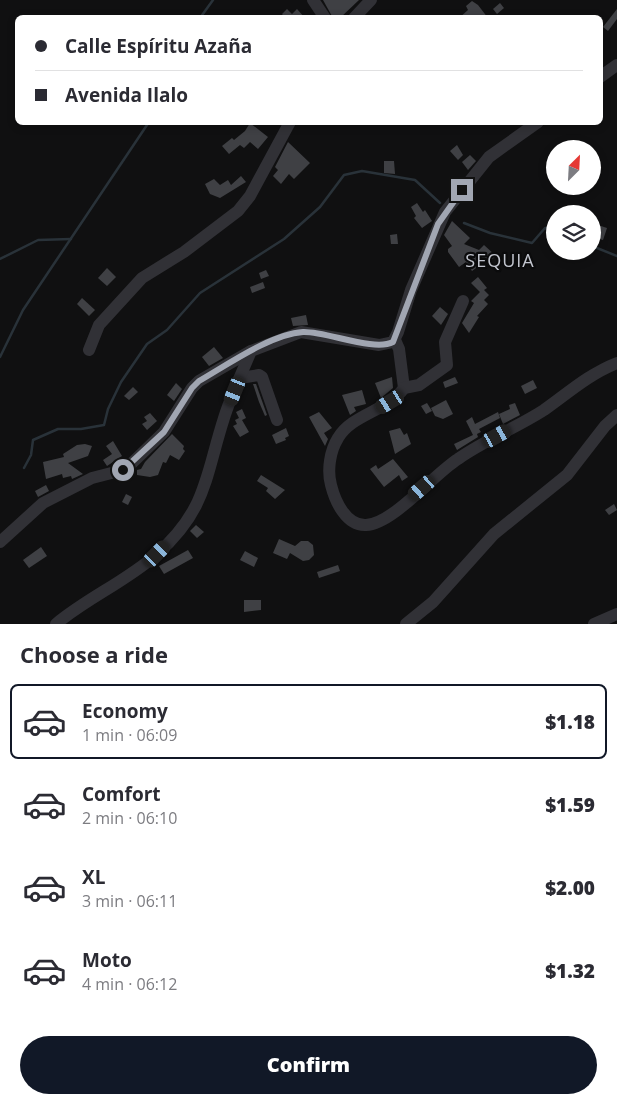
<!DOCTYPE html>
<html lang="en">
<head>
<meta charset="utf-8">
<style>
	:root { --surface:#fff; --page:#f2f2f3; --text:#2b2b33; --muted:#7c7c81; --line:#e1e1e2; --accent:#111827 }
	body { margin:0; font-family:"Open Sans",sans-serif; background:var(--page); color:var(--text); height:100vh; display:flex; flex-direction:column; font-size:19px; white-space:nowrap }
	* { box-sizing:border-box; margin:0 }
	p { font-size:16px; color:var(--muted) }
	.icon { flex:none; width:28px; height:28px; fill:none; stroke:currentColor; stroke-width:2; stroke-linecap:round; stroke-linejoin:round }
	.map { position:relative; height:624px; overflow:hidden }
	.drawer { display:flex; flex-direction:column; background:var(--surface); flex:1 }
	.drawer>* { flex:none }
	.hud { position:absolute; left:15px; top:15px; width:588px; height:110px; border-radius:8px; box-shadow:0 2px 8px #0003; display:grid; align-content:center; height:110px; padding:0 20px; background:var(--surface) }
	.needle { width:32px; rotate:24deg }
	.buttons { position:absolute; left:546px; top:140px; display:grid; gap:10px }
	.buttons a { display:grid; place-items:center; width:55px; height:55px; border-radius:50%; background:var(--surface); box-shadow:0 2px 8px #0003; font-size:25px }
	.end { position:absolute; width:22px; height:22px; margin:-11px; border:6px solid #a1a6b2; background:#111; box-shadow:0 0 0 2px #111 }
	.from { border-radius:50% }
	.car { position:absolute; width:15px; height:30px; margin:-15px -8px; border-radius:6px; box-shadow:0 0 4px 1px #0007; background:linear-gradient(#222 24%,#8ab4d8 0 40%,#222 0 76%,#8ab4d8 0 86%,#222 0) }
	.hud b { display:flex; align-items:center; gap:18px; height:48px; font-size:19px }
	.hud b+b { border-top:1px solid var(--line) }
	.hud i { width:12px; height:12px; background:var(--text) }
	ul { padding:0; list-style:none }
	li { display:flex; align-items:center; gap:15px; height:75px; margin:0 10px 8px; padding:0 10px; border:2px solid transparent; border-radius:8px }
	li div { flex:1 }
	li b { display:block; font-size:19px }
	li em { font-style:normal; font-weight:800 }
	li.current { border-color:var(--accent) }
	li>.icon { width:45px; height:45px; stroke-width:1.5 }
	h2 { padding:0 20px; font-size:22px; line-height:60px }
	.primary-button { display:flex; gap:10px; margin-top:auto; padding:10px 20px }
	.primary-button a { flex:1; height:58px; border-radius:30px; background:var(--accent); color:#fff; font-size:20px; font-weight:800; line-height:58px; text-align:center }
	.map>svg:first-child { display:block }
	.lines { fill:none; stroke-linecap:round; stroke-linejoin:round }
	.stream { stroke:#293239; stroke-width:2.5 }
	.building { fill:#3f4044 }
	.minor { stroke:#313136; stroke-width:12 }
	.route { stroke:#a1a6b2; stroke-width:6 }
	.labels { text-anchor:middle; stroke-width:4.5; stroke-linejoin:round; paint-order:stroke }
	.neighbourhood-label { font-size:18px; letter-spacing:1px; fill:#c2c5ce; stroke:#0b0b0c }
</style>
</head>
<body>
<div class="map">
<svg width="617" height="624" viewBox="0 0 617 624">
	<rect width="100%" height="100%" fill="#101011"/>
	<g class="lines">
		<g class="stream">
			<polyline points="200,18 213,0"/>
			<polyline points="464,223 490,233 532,243 545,228 555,232"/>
			<polyline points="592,246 617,256"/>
			<polyline points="0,259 38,240 71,239"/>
			<polyline points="0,357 23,310 149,122"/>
			<polyline points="24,468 31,455 33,440 58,429 81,429 104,425 108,409 121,382 147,344 167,330 200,293 284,239 320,207 344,175 362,171 415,180 440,203"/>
		</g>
	</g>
	<g class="building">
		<polygon points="323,0 359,0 340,18 333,18"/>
		<polygon points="472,1 478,5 488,18 459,18 468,10 466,6"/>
		<polygon points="500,3 504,8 497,14 493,9"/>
		<polygon points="287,9 292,14 297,9 305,18 285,18 282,14"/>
		<polygon points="617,9 617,19 608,31 603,27"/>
		<polygon points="250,123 268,137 258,149 250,142 244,148 240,145 229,154 222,146 232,138 234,140 245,131"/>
		<polygon points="288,142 310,163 294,179 289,174 281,184 273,176 278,170 275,167"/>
		<polygon points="457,145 463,155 458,160 450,151"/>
		<polygon points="470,155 476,161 468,170 462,162"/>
		<polygon points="384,161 394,161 395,174 384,173"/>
		<polygon points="241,176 246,182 220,198 210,194 205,184 214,179 220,185 228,180 231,185"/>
		<polygon points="417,203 423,212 425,210 432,221 422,228 414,218 416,216 411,207"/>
		<polygon points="452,221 470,238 464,244 479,250 484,245 496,256 489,262 487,260 472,271 466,262 459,267 448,252 448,249 452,246 444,235"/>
		<polygon points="592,223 607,228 603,240 599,239 598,244 592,243"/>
		<polygon points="397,234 398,244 391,244 390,235"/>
		<polygon points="107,268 116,277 107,286 98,278"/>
		<polygon points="266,270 269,276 261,279 259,273"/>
		<polygon points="478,277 487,288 484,290 489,295 484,300 488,304 477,316 479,317 469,333 462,323 474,303 471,301 480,292 471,283"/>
		<polygon points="263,282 265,288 252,293 250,287"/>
		<polygon points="82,298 95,310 89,316 77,304"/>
		<polygon points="440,307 448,314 441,325 432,316"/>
		<polygon points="306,315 308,325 293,326 291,318"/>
		<polygon points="214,347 223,358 209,366 202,357"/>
		<polygon points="392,377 393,388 381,398 375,383"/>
		<polygon points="455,377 458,383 445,388 443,382"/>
		<polygon points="533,380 537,388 525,394 521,386"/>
		<polygon points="176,383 182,389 174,401 167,395"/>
		<polygon points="253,384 256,384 267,415 265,416 259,402"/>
		<polygon points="133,387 138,392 129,400 124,396"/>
		<polygon points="362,390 366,404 354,407 356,411 350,415 342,395"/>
		<polygon points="446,400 453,414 443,419 435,416 431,408"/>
		<polygon points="427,403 432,411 426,414 421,406"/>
		<polygon points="515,403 520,415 503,424 499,414 510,409 509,405"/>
		<polygon points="242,409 246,418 242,420 249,432 240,437 233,426 237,424 235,420 239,418 236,412"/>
		<polygon points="319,412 332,428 324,433 328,439 325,446 309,417"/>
		<polygon points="498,412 500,418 479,429 481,432 477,434 478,437 457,450 454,444 473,435 466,421 472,417 475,424"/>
		<polygon points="150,413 157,421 147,430 142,424 147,421 144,417"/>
		<polygon points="286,428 289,436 285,438 286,440 276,444 272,435"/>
		<polygon points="400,428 404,435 407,433 411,444 395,454 389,431"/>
		<polygon points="172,434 184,446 183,449 185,451 179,460 170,455 166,463 163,462 158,475 150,477 137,475 137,470 141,469 145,462"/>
		<polygon points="113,441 122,456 107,466 103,460 112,454 106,446"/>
		<polygon points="85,444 92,446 88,456 68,463 83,474 72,479 71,476 63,478 62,474 46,479 43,462 64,457 63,454 77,445"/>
		<polygon points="393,459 408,477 402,481 399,475 384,487 370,469 376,465 378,469"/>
		<polygon points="261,475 285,490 275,499 266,491 268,488 257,481"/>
		<polygon points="46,485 49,491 38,497 35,491"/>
		<polygon points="126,494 132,497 128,505 122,502"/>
		<polygon points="614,504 617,510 609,515 605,510"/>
		<polygon points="196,525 204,532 197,538 190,531"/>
		<polygon points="279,539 295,546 301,541 308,541 313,545 314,555 309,560 303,561 290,553 287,559 273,553"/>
		<polygon points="41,547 47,556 29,568 23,560"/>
		<polygon points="188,550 193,558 164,574 159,566"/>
		<polygon points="245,551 258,558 254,567 240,560"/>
		<polygon points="338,565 340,571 319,578 317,572"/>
		<polygon points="244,600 261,600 261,610 244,612"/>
	</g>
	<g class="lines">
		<g class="minor">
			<polyline points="313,0 325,18"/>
			<polyline points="354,18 371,0"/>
			<polyline points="600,77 617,65"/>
			<path d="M395,340L399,349L404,388C388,411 352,414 338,438C330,451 327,470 331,485C335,501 346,526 366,525C393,524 434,474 458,459C485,440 516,428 544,410C568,393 589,374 617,363"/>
			<polyline points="89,350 99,325 142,278 184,252 238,211 250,196 290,122"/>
			<polyline points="240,378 259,375 262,377 277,420"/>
			<polyline points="404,388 419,385 447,365 445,342 463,301"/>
			<polyline points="0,542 43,503 92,478 123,470 130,465 164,432 192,388 199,381 251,351"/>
			<path d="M56,624C87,598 125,582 156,555C207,510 205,477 224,418C231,395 242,373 251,351L301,332L379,345L393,342L398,332L411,290L445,212L489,157L538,122"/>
			<polyline points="406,624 433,602 494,534 567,475 605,426 617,415"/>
			<polyline points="594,624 617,614"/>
		</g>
	</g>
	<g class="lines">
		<path class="route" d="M123,470L164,432L192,388L199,381C227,365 271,334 303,332C326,331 374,352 393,342L438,224L462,190"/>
	</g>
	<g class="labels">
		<g class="neighbourhood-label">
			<text x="500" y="267">SEQUIA</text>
		</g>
	</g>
</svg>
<div class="buttons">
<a><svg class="needle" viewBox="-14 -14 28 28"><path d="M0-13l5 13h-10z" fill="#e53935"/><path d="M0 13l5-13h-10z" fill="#7c7c81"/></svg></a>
<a><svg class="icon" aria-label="layers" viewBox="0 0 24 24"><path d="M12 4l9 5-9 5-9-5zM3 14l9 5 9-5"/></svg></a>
</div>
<i class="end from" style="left:123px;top:470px"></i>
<i class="end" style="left:462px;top:190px"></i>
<i class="car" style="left:235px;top:391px;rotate:202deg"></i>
<i class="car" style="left:390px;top:402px;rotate:239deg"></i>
<i class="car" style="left:497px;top:436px;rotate:61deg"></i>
<i class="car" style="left:422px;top:488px;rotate:229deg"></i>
<i class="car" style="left:157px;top:554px;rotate:45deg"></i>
<div class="hud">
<b><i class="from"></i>Calle Espíritu Azaña</b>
<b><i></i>Avenida Ilalo</b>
</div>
</div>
<section class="drawer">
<h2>Choose a ride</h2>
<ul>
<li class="current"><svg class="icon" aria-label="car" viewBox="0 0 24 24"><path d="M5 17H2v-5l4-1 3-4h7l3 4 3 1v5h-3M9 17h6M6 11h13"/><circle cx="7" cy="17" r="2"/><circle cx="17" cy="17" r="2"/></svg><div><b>Economy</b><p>1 min · 06:09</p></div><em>$1.18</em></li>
<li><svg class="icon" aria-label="car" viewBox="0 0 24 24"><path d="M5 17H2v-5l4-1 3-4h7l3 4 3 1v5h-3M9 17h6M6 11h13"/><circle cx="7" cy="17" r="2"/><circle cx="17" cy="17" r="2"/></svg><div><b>Comfort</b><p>2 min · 06:10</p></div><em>$1.59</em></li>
<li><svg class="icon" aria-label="car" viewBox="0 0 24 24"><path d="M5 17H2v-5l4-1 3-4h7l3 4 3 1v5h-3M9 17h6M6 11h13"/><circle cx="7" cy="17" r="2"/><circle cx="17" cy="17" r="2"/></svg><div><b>XL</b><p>3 min · 06:11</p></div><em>$2.00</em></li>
<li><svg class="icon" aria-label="car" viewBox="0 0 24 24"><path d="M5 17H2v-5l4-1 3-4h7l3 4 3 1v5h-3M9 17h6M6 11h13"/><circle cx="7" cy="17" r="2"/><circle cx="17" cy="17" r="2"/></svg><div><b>Moto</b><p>4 min · 06:12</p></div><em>$1.32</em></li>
</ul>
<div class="primary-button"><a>Confirm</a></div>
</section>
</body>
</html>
